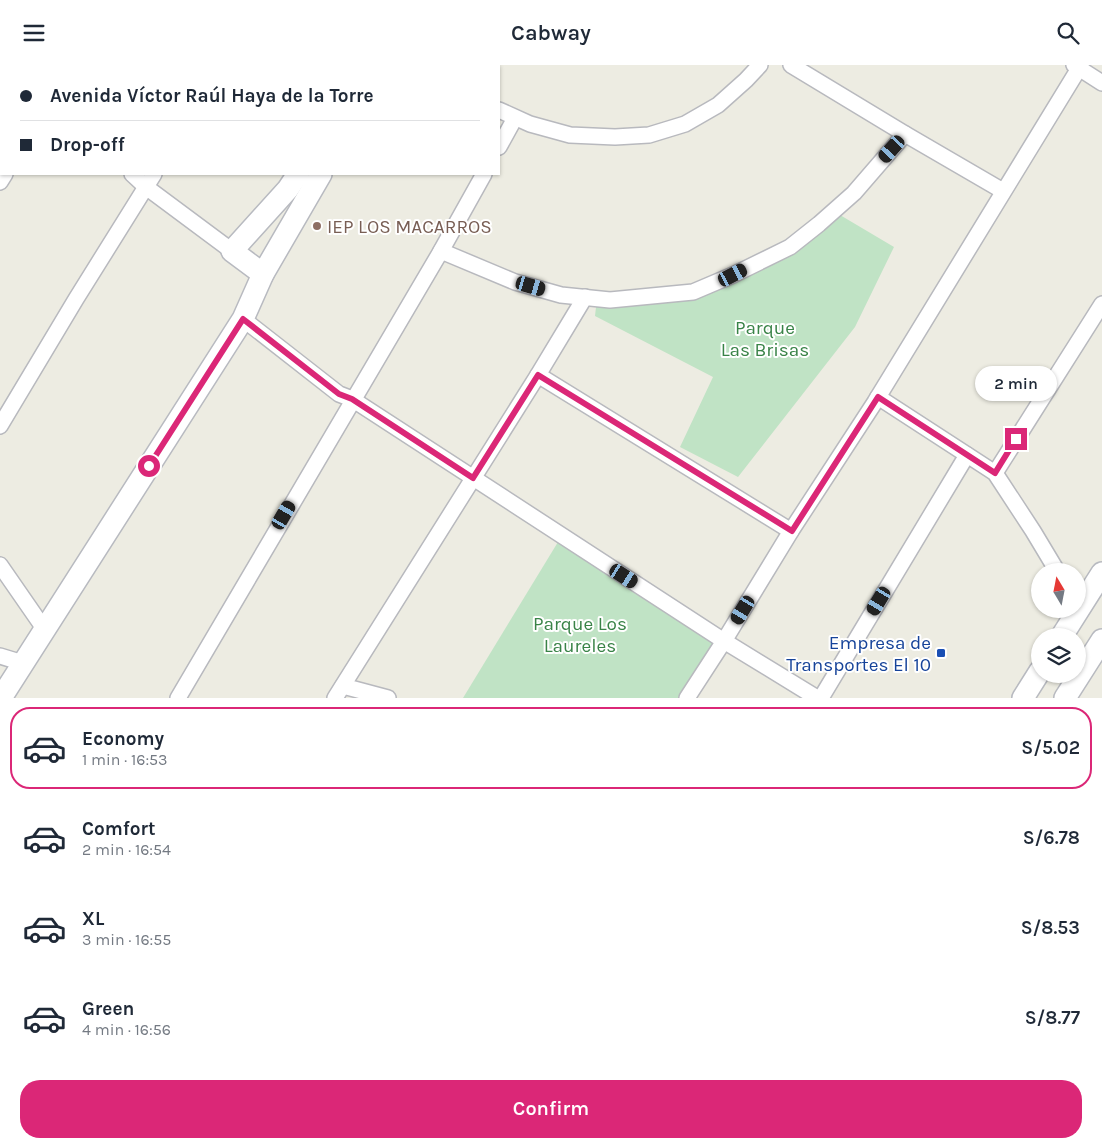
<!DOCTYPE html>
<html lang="en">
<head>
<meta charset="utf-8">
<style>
	:root { --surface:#fff; --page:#f6f6f7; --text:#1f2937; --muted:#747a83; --line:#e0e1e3; --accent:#db2777 }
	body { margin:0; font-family:Karla,sans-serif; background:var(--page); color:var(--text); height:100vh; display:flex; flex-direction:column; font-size:19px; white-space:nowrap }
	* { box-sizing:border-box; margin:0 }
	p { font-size:16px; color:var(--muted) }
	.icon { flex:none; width:28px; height:28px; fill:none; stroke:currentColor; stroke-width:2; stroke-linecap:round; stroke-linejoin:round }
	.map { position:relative; height:633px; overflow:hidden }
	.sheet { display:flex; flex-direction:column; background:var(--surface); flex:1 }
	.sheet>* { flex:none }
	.hud { position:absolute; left:0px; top:0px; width:500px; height:110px; box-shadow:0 1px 4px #0004; display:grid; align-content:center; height:110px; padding:0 20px; background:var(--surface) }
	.needle { width:32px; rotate:350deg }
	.buttons { position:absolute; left:1031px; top:498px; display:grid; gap:10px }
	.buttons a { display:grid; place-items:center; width:55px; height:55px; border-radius:50%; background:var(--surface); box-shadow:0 1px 4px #0004; font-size:25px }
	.end { position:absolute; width:22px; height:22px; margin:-11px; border:6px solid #db2777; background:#fff; box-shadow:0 0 0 2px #fff }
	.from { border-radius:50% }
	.bubble { position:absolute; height:35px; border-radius:18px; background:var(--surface); box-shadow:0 1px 4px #0004; font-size:16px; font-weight:600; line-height:35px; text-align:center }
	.car { position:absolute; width:15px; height:30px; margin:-15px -8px; border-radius:6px; box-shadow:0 0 4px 1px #0007; background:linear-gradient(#222 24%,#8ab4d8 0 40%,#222 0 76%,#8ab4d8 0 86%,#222 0) }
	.hud b { display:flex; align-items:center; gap:18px; height:48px; font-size:19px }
	.hud b+b { border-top:1px solid var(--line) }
	.hud i { width:12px; height:12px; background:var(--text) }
	ul { padding:9px 0 0; list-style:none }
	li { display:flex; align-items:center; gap:15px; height:82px; margin:0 10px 8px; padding:0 10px; border:2px solid transparent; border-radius:20px }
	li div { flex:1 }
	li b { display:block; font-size:19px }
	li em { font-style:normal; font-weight:600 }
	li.active { border-color:var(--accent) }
	li>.icon { width:45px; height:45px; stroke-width:1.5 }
	.cta { display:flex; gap:10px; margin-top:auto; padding:10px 20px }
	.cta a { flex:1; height:58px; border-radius:20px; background:var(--accent); color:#fff; font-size:20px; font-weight:600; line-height:58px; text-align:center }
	header { display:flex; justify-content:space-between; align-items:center; height:65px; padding:0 20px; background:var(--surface); font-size:22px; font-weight:600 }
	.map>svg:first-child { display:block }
	.green { fill:#c0e3c5 }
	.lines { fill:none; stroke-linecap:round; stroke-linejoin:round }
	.street-casing { stroke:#b8b9be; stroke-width:18 }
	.secondary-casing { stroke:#b8bac0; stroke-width:24 }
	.street { stroke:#fff; stroke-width:15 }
	.secondary { stroke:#fff; stroke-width:21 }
	.route { stroke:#db2777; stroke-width:6 }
	.education-dot { fill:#8d6e63; stroke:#fff; stroke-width:2 }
	.transit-dot { fill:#1a4fb4; stroke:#fff; stroke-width:2 }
	.labels { text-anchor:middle; stroke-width:4; stroke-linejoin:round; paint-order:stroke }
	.education-label { font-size:19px; fill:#785e54; stroke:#fff; text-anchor:start }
	.park-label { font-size:19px; fill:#398347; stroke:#fff }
	.transit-label { font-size:19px; fill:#164399; stroke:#fff; text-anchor:end }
</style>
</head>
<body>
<header><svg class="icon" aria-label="menu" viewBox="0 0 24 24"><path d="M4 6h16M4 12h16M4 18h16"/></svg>Cabway<svg class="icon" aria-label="search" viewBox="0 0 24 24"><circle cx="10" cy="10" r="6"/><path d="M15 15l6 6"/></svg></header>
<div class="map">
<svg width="1102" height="633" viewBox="0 0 1102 633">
	<rect width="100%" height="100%" fill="#edece2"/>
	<g class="green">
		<polygon points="840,150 894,182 855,262 738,412 680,382 713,312 595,251 596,242 694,233 744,213 794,187"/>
		<polygon points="558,477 715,578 679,633 463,633"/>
	</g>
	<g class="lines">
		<defs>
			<g id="street">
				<polyline points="17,0 19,1"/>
				<polyline points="194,0 195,1"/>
				<polyline points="791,0 905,69 1003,126"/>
				<polyline points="1074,0 1102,18"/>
				<polyline points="221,1 221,0"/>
				<polyline points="499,45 530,59 570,70 615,72 649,70 685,59 718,40 746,15 760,0"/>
				<polyline points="499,82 515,53"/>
				<polyline points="132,109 146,122 232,186"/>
				<polyline points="0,117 5,109"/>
				<polyline points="441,186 515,217 561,230 610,235 693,227 733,210 790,182 819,159 854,128 905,69"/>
				<polyline points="243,254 339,329 352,334 724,576 817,633"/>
				<polyline points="538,310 791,466"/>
				<polyline points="878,332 995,408 1033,466 1057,506"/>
				<polyline points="0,361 76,234 154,109"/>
				<polyline points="995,408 1102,239"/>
				<polyline points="0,500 45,565"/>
				<polyline points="0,591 23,598"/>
				<polyline points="343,621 388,633"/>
				<polyline points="178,633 441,186 484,109"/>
				<polyline points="335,633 538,310 585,232"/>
				<polyline points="687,633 724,576 791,466 875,337 1081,0"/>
				<polyline points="821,633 967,390"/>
			</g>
			<g id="secondary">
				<polyline points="362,1 363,0"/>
				<polyline points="384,1 385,0"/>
				<polyline points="263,209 232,186 288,124 298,109"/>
				<polyline points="1062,571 1102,508"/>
				<polyline points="1,633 243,254 263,209 321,109"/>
				<polyline points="1023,633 1040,606"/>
				<polyline points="1065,633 1102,575"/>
			</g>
		</defs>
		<use href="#street" class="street-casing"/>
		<use href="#secondary" class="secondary-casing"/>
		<use href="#street" class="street"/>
		<use href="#secondary" class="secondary"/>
	</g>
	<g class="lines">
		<polyline class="route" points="149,401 243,254 339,329 352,334 473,413 538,310 792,466 878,332 995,408 1016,374"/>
	</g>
	<circle class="education-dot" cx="317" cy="161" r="5"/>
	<rect class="transit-dot" x="936" y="583" width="10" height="10" rx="2.5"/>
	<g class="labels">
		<g class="education-label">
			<text x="327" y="168">IEP LOS MACARROS</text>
		</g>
		<g class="park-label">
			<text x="765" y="269">Parque<tspan x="765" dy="22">Las Brisas</tspan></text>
			<text x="580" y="565">Parque Los<tspan x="580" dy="22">Laureles</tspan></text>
		</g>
		<g class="transit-label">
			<text x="931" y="584">Empresa de<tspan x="931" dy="22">Transportes El 10</tspan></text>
		</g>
	</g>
</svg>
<div class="buttons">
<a><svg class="needle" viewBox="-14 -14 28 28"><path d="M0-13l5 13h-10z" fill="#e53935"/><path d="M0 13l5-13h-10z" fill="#747a83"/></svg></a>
<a><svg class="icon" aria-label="layers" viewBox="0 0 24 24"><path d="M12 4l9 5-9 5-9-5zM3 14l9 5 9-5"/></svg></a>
</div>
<i class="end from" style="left:149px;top:401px"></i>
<i class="end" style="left:1016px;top:374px"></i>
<div class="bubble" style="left:975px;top:301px;width:82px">2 min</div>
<i class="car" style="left:892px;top:84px;rotate:222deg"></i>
<i class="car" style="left:733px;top:210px;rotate:63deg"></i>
<i class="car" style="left:531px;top:221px;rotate:106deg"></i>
<i class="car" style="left:284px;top:450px;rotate:30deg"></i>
<i class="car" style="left:624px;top:511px;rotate:123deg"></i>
<i class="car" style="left:879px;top:536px;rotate:211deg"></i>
<i class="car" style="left:743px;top:545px;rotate:211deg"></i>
<div class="hud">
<b><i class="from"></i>Avenida Víctor Raúl Haya de la Torre</b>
<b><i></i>Drop-off</b>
</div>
</div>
<section class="sheet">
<ul>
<li class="active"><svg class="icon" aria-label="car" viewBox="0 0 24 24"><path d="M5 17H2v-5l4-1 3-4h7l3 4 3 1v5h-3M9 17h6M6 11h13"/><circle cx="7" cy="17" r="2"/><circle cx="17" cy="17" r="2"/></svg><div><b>Economy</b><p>1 min · 16:53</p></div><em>S/5.02</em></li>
<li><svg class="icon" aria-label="car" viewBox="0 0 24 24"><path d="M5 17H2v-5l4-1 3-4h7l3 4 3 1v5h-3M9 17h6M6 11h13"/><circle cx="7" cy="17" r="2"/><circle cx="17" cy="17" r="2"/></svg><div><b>Comfort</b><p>2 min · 16:54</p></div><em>S/6.78</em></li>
<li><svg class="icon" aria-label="car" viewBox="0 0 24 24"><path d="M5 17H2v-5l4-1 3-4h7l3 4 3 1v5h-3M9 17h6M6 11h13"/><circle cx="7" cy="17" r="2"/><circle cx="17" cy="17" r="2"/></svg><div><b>XL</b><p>3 min · 16:55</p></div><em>S/8.53</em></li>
<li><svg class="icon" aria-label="car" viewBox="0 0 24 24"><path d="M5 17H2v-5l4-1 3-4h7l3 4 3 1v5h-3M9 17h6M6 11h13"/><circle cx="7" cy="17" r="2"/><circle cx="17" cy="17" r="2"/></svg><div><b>Green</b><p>4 min · 16:56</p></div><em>S/8.77</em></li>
</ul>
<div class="cta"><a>Confirm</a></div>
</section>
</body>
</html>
